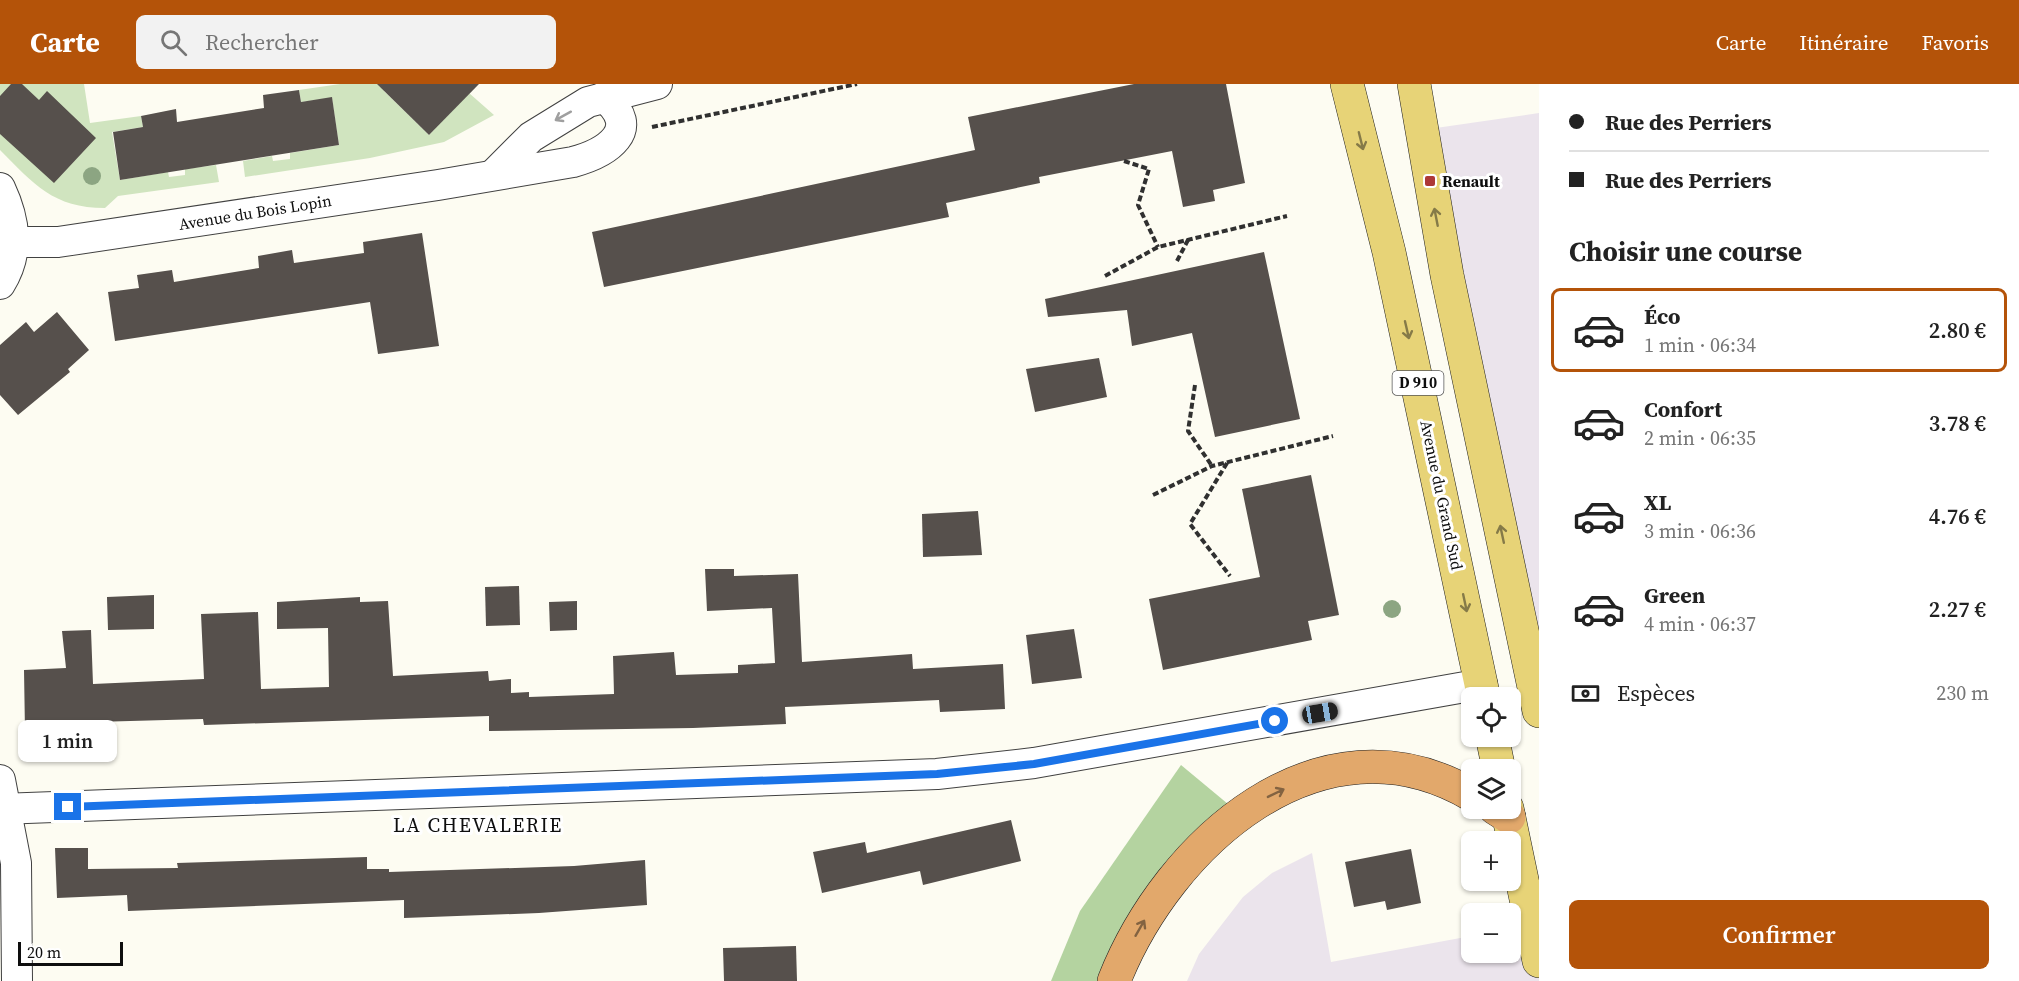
<!DOCTYPE html>
<html lang="fr">
<head>
<meta charset="utf-8">
<style>
	:root { --surface:#fff; --page:#f2f2f2; --text:#222; --muted:#767676; --line:#e0e0e0; --accent:#b45309 }
	body { margin:0; font-family:"Source Serif 4",serif; background:var(--page); color:var(--text); height:100vh; display:flex; flex-direction:column; font-size:22px; white-space:nowrap }
	* { box-sizing:border-box; margin:0 }
	p { font-size:20px; color:var(--muted) }
	.icon { flex:none; width:33px; height:33px; fill:none; stroke:currentColor; stroke-width:2; stroke-linecap:round; stroke-linejoin:round }
	.map { position:relative; flex:1; overflow:hidden }
	.details { display:flex; flex-direction:column; background:var(--surface); width:480px }
	.details>* { flex:none }
	.hud { display:grid; align-content:center; height:132px; padding:0 30px; background:var(--surface) }
	.tools { position:absolute; left:1461px; top:603px; display:grid; gap:12px }
	.tools a { display:grid; place-items:center; width:60px; height:60px; border-radius:9px; background:var(--surface); box-shadow:0 2px 4px #0004; font-size:30px }
	.scale { position:absolute; left:18px; bottom:15px; width:105px; box-sizing:border-box; padding-left:6px; border:3px solid #0e0e0e; border-top:0; font-size:16px; line-height:21px; white-space:nowrap; color:#0e0e0e; -webkit-text-stroke:4px #fff; paint-order:stroke }
	.end { position:absolute; width:27px; height:27px; margin:-14px; border:8px solid #1a73e8; background:#fff; box-shadow:0 0 0 3px #fff }
	.from { border-radius:50% }
	.bubble { position:absolute; height:42px; border-radius:9px; background:var(--surface); box-shadow:0 2px 4px #0004; font-size:20px; font-weight:600; line-height:42px; text-align:center }
	.car { position:absolute; width:18px; height:36px; margin:-18px -9px; border-radius:8px; box-shadow:0 0 4px 2px #0007; background:linear-gradient(#222 24%,#8ab4d8 0 40%,#222 0 76%,#8ab4d8 0 86%,#222 0) }
	.hud b { display:flex; align-items:center; gap:21px; height:57px; font-size:22px }
	.hud b+b { border-top:2px solid var(--line) }
	.hud i { width:15px; height:15px; background:var(--text) }
	ul { padding:0; list-style:none }
	li { display:flex; align-items:center; gap:18px; height:84px; margin:0 12px 9px; padding:0 18px; border:3px solid transparent; border-radius:9px }
	li div { flex:1 }
	li b { display:block; font-size:22px }
	li em { font-style:normal; font-weight:600 }
	li.current { border-color:var(--accent) }
	li>.icon { width:54px; height:54px; stroke-width:1.5 }
	h2 { padding:0 30px; font-size:27px; line-height:72px }
	.pay { display:flex; align-items:center; gap:15px; height:66px; padding:0 30px; font-size:22px }
	.pay p { margin-inline-start:auto }
	.primary-button { display:flex; gap:12px; margin-top:auto; padding:12px 30px }
	.primary-button a { flex:1; height:69px; border-radius:9px; background:var(--accent); color:#fff; font-size:24px; font-weight:600; line-height:69px; text-align:center }
	header { display:flex; align-items:center; gap:36px; box-sizing:border-box; height:84px; padding:0 30px; background:var(--accent); color:#fff }
	header strong { font-size:28px }
	nav { display:flex; gap:33px; margin-inline-start:auto; font-size:21px }
	.search { width:420px; height:54px; background:var(--page); display:flex; align-items:center; gap:15px; box-sizing:border-box; padding:0 21px; border-radius:9px; color:var(--muted); font-size:22px }
	main { display:flex; flex:1; min-height:0 }
	.map>svg:first-child { display:block }
	.industrial { fill:#ebe4ec }
	.green { fill:#d0e4bf }
	.forest { fill:#b4d3a0 }
	.building { fill:#56504c }
	.lines { fill:none; stroke-linecap:round; stroke-linejoin:round }
	.minor-casing { stroke:#414141; stroke-width:32 }
	.primary-casing { stroke:#1f1f1f; stroke-width:34 }
	.motorway-casing { stroke:#1f1f1f; stroke-width:34 }
	.path { stroke:#303030; stroke-width:4; stroke-dasharray:6 3; stroke-linecap:butt }
	.minor { stroke:#fff; stroke-width:30 }
	.primary { stroke:#e7d377; stroke-width:33 }
	.motorway { stroke:#e2a86b; stroke-width:33 }
	.tree { fill:#8ca582 }
	.oneway { stroke:#9f9f9f }
	.oneway2 { stroke:#857a48 }
	.oneway3 { stroke:#836341 }
	.route { stroke:#1a73e8; stroke-width:8 }
	.poi-dot { fill:#ad3837; stroke:#fff; stroke-width:2 }
	.labels { text-anchor:middle; stroke-width:6; stroke-linejoin:round; paint-order:stroke }
	.shield { fill:#fff; stroke:#565656; stroke-width:1.5 }
	.shield-label { font-size:15px; font-weight:bold; fill:#0e0e0e }
	.poi-label { font-size:16px; font-weight:bold; fill:#0e0e0e; stroke:#fff; text-anchor:start }
	.street-label { font-size:16px; fill:#0e0e0e; stroke:#fff }
	.quarter-label { font-size:20px; letter-spacing:1.5px; fill:#0e0e0e; stroke:#fff }
</style>
</head>
<body>
<header>
<strong>Carte</strong>
<div class="search"><svg class="icon" aria-label="search" viewBox="0 0 24 24"><circle cx="10" cy="10" r="6"/><path d="M15 15l6 6"/></svg>Rechercher</div>
<nav><a>Carte</a><a>Itinéraire</a><a>Favoris</a></nav>
</header>
<main>
<div class="map">
<svg width="1539" height="897" viewBox="0 0 1539 897">
	<rect width="100%" height="100%" fill="#fdfcf2"/>
	<g class="industrial">
		<polygon points="1539,29 1539,627 1422,46"/>
		<polygon points="1312,769 1331,878 1471,852 1472,868 1510,868 1511,845 1539,839 1539,897 1187,897 1199,870 1243,813 1272,789"/>
	</g>
	<g class="green">
		<path d="M0,0H84L90,39L141,32L143,43L112,48L120,96L168,88L169,93L185,91V85L216,81L219,98L118,112L105,124C53,124 34,100 0,66Z"/>
		<polygon points="340,0 391,0 384,7 429,51 469,9 494,31 444,58 370,74 245,93 243,77 272,72 273,77 290,75 290,69 339,61 332,14 301,18 299,6"/>
	</g>
	<polygon class="forest" points="1181,681 1240,730 1114,897 1051,897 1080,827"/>
	<g class="building">
		<polygon points="11,0 22,0 39,16 47,7 96,54 54,99 0,50 0,12"/>
		<polygon points="377,0 479,0 429,51"/>
		<polygon points="1134,0 1226,0 1245,99 1213,106 1215,117 1183,123 1172,67 1039,93 1040,99 946,119 949,133 604,203 592,148 975,66 968,33"/>
		<polygon points="299,6 301,18 332,13 339,61 120,96 113,48 143,43 141,32 176,25 177,38 264,24 263,11"/>
		<polygon points="422,149 439,262 378,270 370,218 115,257 108,208 139,204 137,191 172,186 174,198 259,184 258,172 292,166 294,179 364,169 363,158"/>
		<polygon points="1264,168 1300,335 1215,353 1192,249 1132,262 1127,226 1048,233 1045,215"/>
		<polygon points="57,228 89,266 68,285 70,288 18,331 0,311 0,261 26,238 34,248"/>
		<polygon points="1099,274 1107,313 1035,328 1026,285"/>
		<polygon points="1311,391 1339,531 1308,537 1312,556 1163,586 1149,515 1260,493 1242,405"/>
		<polygon points="978,427 982,471 923,473 922,430"/>
		<polygon points="705,485 734,485 734,492 798,490 802,578 912,570 913,585 1003,580 1005,625 940,628 939,616 785,623 786,640 693,644 489,647 489,632 204,641 203,635 94,638 95,654 73,655 72,646 25,648 24,586 66,584 62,547 91,546 93,600 204,595 201,530 258,528 261,605 329,603 328,544 277,545 277,518 360,513 360,518 388,517 393,592 488,587 489,597 511,595 511,609 529,608 529,613 614,610 613,572 674,568 676,591 738,589 738,581 775,579 772,524 707,527"/>
		<polygon points="519,502 520,541 486,542 485,503"/>
		<polygon points="154,511 154,545 108,546 107,513"/>
		<polygon points="577,517 577,546 550,547 549,518"/>
		<polygon points="1074,545 1082,594 1032,600 1026,551"/>
		<polygon points="1011,736 1021,777 923,801 920,787 822,809 813,768 865,758 867,769"/>
		<polygon points="55,764 88,764 88,785 178,784 177,779 367,773 367,785 389,785 389,788 574,782 645,776 647,821 539,829 404,834 404,816 128,827 127,811 57,814"/>
		<polygon points="1411,765 1421,819 1387,826 1385,817 1354,823 1345,778"/>
		<polygon points="796,862 797,897 724,897 723,864"/>
	</g>
	<g class="lines">
		<defs>
			<g id="minor">
				<polyline points="494,90 531,53 588,18 657,0"/>
				<path d="M0,104C15,136 20,168 0,200"/>
				<path d="M14,158H58L438,101L573,78C606,69 644,46 604,13"/>
				<polyline points="0,696 16,779 17,897"/>
				<polyline points="0,725 937,690 1034,679 1482,600"/>
			</g>
			<g id="primary">
				<polyline points="1347,0 1389,168 1484,614"/>
				<polyline points="1414,0 1447,191 1539,627"/>
				<polyline points="1492,652 1499,686"/>
				<polyline points="1507,724 1539,877"/>
			</g>
			<g id="motorway">
				<polyline points="1495,724 1509,733"/>
				<path d="M1114,897C1168,760 1320,622 1472,711"/>
			</g>
		</defs>
		<use href="#minor" class="minor-casing"/>
		<use href="#primary" class="primary-casing"/>
		<use href="#motorway" class="motorway-casing"/>
		<g class="path">
			<polyline points="652,43 857,0"/>
			<polyline points="1124,77 1149,85 1138,121 1158,163"/>
			<polyline points="1177,177 1189,154"/>
			<polyline points="1105,192 1158,163 1287,132"/>
			<polyline points="1195,301 1188,347 1212,382"/>
			<polyline points="1227,379 1190,440 1230,492"/>
			<polyline points="1153,411 1212,382 1333,352"/>
		</g>
		<use href="#minor" class="minor"/>
		<use href="#primary" class="primary"/>
		<use href="#motorway" class="motorway"/>
	</g>
	<g class="tree">
		<circle cx="92" cy="92" r="9"/>
		<circle cx="1392" cy="525" r="9"/>
	</g>
	<defs><path id="oneway-shaft" d="M-6 0H5M1.5-3L5.5 0L1.5 3" fill="none" stroke-width="1.6" stroke-linecap="round" stroke-linejoin="round" transform="scale(1.5)"/></defs>
	<use class="oneway" href="#oneway-shaft" transform="translate(563 32) rotate(151)"/>
	<g class="oneway2">
		<use href="#oneway-shaft" transform="translate(1361 57) rotate(76)"/>
		<use href="#oneway-shaft" transform="translate(1436 133) rotate(-101)"/>
		<use href="#oneway-shaft" transform="translate(1407 246) rotate(77)"/>
		<use href="#oneway-shaft" transform="translate(1502 450) rotate(-102)"/>
		<use href="#oneway-shaft" transform="translate(1465 519) rotate(78)"/>
	</g>
	<g class="oneway3">
		<use href="#oneway-shaft" transform="translate(1276 709) rotate(-26)"/>
		<use href="#oneway-shaft" transform="translate(1140 844) rotate(-60)"/>
	</g>
	<g class="lines">
		<polyline class="route" points="68,723 937,690 1034,680 1275,637"/>
	</g>
	<rect class="poi-dot" x="1424" y="91" width="12" height="12" rx="3"/>
	<g class="labels">
		<rect class="shield" x="1392.5" y="287" width="51" height="24" rx="4.5"/>
		<g class="shield-label">
			<text x="1418" y="304">D 910</text>
		</g>
		<g class="poi-label">
			<text x="1442" y="103">Renault</text>
		</g>
		<g class="street-label">
			<text transform="translate(255 128) rotate(-9)" y="6">Avenue du Bois Lopin</text>
			<text transform="translate(1442 411) rotate(78)" y="6">Avenue du Grand Sud</text>
		</g>
		<g class="quarter-label">
			<text x="478" y="748">LA CHEVALERIE</text>
		</g>
	</g>
</svg>
<div class="tools">
<a><svg class="icon" aria-label="locate" viewBox="0 0 24 24"><circle cx="12" cy="12" r="6"/><path d="M12 2v4M12 18v4M2 12h4M18 12h4"/></svg></a>
<a><svg class="icon" aria-label="layers" viewBox="0 0 24 24"><path d="M12 4l9 5-9 5-9-5zM3 14l9 5 9-5"/></svg></a>
<a>+</a>
<a>−</a>
</div>
<div class="scale">20 m</div>
<i class="end from" style="left:1275px;top:637px"></i>
<i class="end" style="left:68px;top:723px"></i>
<div class="bubble" style="left:18px;top:636px;width:99px">1 min</div>
<i class="car" style="left:1320px;top:629px;rotate:80deg"></i>
</div>
<section class="details">
<div class="hud">
<b><i class="from"></i>Rue des Perriers</b>
<b><i></i>Rue des Perriers</b>
</div>
<h2>Choisir une course</h2>
<ul>
<li class="current"><svg class="icon" aria-label="car" viewBox="0 0 24 24"><path d="M5 17H2v-5l4-1 3-4h7l3 4 3 1v5h-3M9 17h6M6 11h13"/><circle cx="7" cy="17" r="2"/><circle cx="17" cy="17" r="2"/></svg><div><b>Éco</b><p>1 min · 06:34</p></div><em>2.80 €</em></li>
<li><svg class="icon" aria-label="car" viewBox="0 0 24 24"><path d="M5 17H2v-5l4-1 3-4h7l3 4 3 1v5h-3M9 17h6M6 11h13"/><circle cx="7" cy="17" r="2"/><circle cx="17" cy="17" r="2"/></svg><div><b>Confort</b><p>2 min · 06:35</p></div><em>3.78 €</em></li>
<li><svg class="icon" aria-label="car" viewBox="0 0 24 24"><path d="M5 17H2v-5l4-1 3-4h7l3 4 3 1v5h-3M9 17h6M6 11h13"/><circle cx="7" cy="17" r="2"/><circle cx="17" cy="17" r="2"/></svg><div><b>XL</b><p>3 min · 06:36</p></div><em>4.76 €</em></li>
<li><svg class="icon" aria-label="car" viewBox="0 0 24 24"><path d="M5 17H2v-5l4-1 3-4h7l3 4 3 1v5h-3M9 17h6M6 11h13"/><circle cx="7" cy="17" r="2"/><circle cx="17" cy="17" r="2"/></svg><div><b>Green</b><p>4 min · 06:37</p></div><em>2.27 €</em></li>
</ul>
<div class="pay"><svg class="icon" aria-label="cash" viewBox="0 0 24 24"><path d="M3 7h18v10H3z"/><circle cx="12" cy="12" r="2"/></svg>Espèces<p>230 m</p></div>
<div class="primary-button"><a>Confirmer</a></div>
</section>
</main>
</body>
</html>
